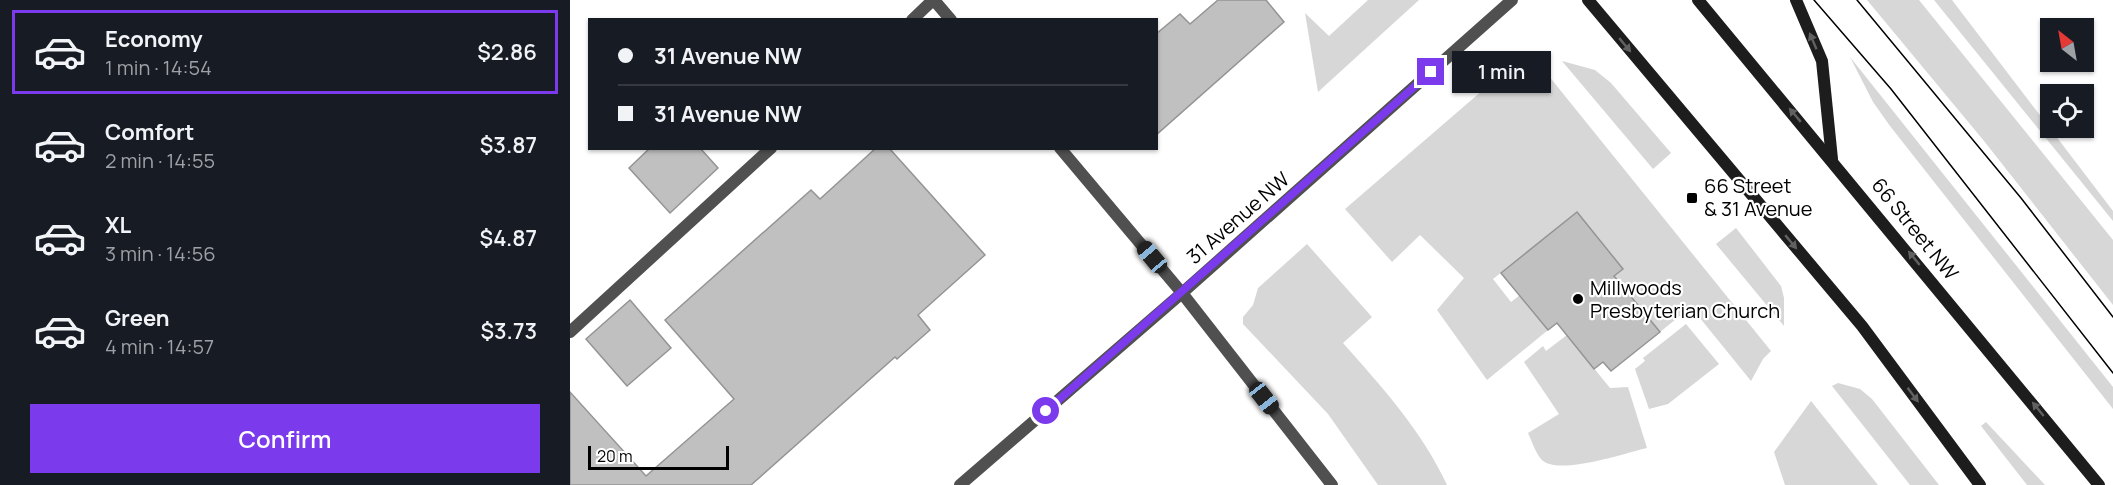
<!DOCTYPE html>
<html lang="en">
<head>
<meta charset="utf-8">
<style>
	:root { --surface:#171b24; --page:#242831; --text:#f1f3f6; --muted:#9ea1a6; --line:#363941; --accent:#7c3aed }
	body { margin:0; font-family:Manrope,sans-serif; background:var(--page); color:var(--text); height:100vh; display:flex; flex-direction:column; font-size:22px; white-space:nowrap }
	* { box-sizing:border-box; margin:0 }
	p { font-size:20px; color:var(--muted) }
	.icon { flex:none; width:33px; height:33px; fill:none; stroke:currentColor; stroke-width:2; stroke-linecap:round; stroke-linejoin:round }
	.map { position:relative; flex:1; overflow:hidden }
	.side { display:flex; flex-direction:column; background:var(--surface); width:570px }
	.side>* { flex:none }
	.hud { position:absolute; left:18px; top:18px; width:570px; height:132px; border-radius:0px; box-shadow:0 2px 4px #0004; display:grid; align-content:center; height:132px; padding:0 30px; background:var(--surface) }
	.needle { width:39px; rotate:329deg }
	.controls { position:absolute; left:1470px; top:18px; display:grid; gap:12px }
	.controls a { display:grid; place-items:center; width:54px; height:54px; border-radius:0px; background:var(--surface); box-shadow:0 2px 4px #0004; font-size:30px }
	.scale { position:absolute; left:18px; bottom:15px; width:141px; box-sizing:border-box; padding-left:6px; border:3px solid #000; border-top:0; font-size:16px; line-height:21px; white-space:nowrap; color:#000; -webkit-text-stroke:4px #fff; paint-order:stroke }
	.end { position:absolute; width:27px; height:27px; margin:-14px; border:8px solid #7c3aed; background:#fff; box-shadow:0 0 0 3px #fff }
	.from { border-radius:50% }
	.bubble { position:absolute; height:42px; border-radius:0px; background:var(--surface); box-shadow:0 2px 4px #0004; font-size:20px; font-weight:600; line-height:42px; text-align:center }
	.car { position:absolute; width:18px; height:36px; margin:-18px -9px; border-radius:8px; box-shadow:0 0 4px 2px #0007; background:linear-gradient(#222 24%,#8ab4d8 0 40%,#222 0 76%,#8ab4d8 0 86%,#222 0) }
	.hud b { display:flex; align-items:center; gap:21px; height:57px; font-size:22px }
	.hud b+b { border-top:2px solid var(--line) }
	.hud i { width:15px; height:15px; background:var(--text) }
	ul { padding:10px 0 0; list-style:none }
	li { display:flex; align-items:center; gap:18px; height:84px; margin:0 12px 9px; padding:0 18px; border:3px solid transparent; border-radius:0px }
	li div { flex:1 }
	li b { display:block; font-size:22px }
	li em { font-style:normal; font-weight:600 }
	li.on { border-color:var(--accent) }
	li>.icon { width:54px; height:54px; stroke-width:1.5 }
	.cta { display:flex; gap:12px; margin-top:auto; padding:12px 30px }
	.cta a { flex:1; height:69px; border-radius:0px; background:var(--accent); color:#fff; font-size:24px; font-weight:600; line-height:69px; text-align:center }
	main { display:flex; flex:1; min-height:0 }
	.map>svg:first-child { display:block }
	.green { fill:#d7d7d7 }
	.building { fill:#c0c0c0; stroke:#949494; stroke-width:1.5 }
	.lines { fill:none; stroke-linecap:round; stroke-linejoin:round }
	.service { stroke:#505050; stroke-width:12 }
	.minor { stroke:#505050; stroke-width:12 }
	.tertiary { stroke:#505050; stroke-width:12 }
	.secondary { stroke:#1d1d1d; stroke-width:12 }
	.tram { stroke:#000; stroke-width:1.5 }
	.oneway { fill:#616161 }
	.route { stroke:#7c3aed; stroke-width:8 }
	.poi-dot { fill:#000; stroke:#fff; stroke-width:2 }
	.labels { text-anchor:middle; stroke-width:4.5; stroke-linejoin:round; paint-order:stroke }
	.poi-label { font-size:20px; fill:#000; stroke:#fff; text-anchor:start }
	.street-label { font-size:20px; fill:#000; stroke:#fff }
</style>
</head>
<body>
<main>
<section class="side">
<ul>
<li class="on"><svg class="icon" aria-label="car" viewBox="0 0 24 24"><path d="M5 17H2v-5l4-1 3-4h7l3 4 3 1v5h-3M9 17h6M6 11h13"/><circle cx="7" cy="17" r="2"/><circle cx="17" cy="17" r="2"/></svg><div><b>Economy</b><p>1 min · 14:54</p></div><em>$2.86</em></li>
<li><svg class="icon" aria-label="car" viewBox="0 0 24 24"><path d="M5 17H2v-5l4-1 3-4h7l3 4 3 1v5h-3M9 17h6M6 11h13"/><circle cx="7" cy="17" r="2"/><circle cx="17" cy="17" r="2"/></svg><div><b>Comfort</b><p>2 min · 14:55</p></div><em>$3.87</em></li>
<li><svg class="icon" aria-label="car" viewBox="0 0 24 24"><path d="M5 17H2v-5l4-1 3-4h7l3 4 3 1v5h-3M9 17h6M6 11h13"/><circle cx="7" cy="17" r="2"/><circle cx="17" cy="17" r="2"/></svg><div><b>XL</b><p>3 min · 14:56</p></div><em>$4.87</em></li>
<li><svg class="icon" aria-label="car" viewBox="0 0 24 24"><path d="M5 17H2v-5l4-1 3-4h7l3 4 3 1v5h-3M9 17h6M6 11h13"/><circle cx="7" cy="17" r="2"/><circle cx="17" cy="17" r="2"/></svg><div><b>Green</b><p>4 min · 14:57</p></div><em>$3.73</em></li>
</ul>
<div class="cta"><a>Confirm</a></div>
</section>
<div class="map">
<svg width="1543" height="485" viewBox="0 0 1543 485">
	<rect width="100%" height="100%" fill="#fff"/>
	<g class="green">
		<polygon points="798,0 849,0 748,92 735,13 759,36"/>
		<polygon points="1297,0 1349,0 1543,240 1543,305 1414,141"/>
		<polygon points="1364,0 1382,0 1543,211 1543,221"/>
		<polygon points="1280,57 1543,387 1543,409 1320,126 1303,102"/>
		<polygon points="992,61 1025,70 1041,83 1101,153 1083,169"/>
		<polygon points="935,71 971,72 978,75 1201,351 1193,359 1181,381 1121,307 1090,332 1044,276 1053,269 1007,212 923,279 941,302 950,295 978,330 917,380 867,310 894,278 850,235 822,262 775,209"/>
		<polygon points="1166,228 1211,286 1214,298 1214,326 1146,244"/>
		<path d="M737,244L802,317L773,343C812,387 852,431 877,485H808L758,414L673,324V317L683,305L688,288Z"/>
		<polygon points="1116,324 1149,364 1098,404 1079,409 1065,369 1075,361 1073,358"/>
		<path d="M997,335L1040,388L1058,387L1077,448C1055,453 986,477 971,459C965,452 962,441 958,433L989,414L954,362L973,346L976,351Z"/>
		<polygon points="1268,383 1290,389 1302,399 1369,485 1340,485 1262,386"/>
		<polygon points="1241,401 1308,485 1215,485 1204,452"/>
		<polygon points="1416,422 1475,485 1457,485 1411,426"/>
	</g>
	<g class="building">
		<polygon points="648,0 696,0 714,22 586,135 586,34 610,14 620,24"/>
		<polygon points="80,148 130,148 148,168 100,213 59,168"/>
		<polygon points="306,148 319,148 415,255 348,315 360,330 327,359 325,357 181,485 0,485 0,392 76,476 164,399 95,320 241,190 250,199"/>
		<polygon points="1007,212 1053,269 1044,276 1090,332 1041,371 1033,362 1024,369 987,323 978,330 931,273"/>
		<polygon points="60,300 101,348 57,386 16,339"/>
	</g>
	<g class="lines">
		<g class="service">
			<polyline points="342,20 363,0"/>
			<polyline points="0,332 201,148"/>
		</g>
		<g class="minor">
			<polyline points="364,0 381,20"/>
			<polyline points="490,148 612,293 762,485"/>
		</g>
		<polyline class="tertiary" points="390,485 612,293 942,0"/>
		<g class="secondary">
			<polyline points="1018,0 1292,326 1410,485"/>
			<polyline points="1128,0 1529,485"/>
			<polyline points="1226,0 1252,61 1262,159"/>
		</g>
		<g class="tram">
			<polyline points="1244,0 1321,89 1543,373"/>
			<polyline points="1287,0 1451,198 1543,317"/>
		</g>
	</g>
	<defs><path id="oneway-solid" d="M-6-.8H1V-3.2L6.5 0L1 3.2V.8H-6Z" transform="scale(1.5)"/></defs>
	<g class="oneway">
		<use href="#oneway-solid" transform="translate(1243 41) rotate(-113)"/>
		<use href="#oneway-solid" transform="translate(1055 45) rotate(50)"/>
		<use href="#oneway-solid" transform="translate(1225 115) rotate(-130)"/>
		<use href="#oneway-solid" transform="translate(1221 242) rotate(50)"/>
		<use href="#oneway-solid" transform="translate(1344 258) rotate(-129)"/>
		<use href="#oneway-solid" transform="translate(1343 395) rotate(53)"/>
		<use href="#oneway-solid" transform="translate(1468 409) rotate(-129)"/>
	</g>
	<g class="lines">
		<polyline class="route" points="476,411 861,72"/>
	</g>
	<g class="poi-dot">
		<rect x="1116" y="192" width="12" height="12" rx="3"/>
		<circle cx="1008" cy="299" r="6"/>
	</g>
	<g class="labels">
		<g class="poi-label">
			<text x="1134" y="193">66 Street<tspan x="1134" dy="23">&amp; 31 Avenue</tspan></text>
			<text x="1020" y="295">Millwoods<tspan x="1020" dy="23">Presbyterian Church</tspan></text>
		</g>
		<g class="street-label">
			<text transform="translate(668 218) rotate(-41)" y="7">31 Avenue NW</text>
			<text transform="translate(1345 229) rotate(51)" y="7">66 Street NW</text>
		</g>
	</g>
</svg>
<div class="controls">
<a><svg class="needle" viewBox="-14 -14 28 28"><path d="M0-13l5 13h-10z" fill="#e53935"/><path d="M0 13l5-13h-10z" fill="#9ea1a6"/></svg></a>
<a><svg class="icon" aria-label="locate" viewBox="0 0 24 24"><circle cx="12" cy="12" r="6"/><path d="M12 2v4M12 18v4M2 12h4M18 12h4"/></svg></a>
</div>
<div class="scale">20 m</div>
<i class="end from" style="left:476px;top:411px"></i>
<i class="end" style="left:861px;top:72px"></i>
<div class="bubble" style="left:882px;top:51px;width:99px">1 min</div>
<i class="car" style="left:582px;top:257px;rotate:320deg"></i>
<i class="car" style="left:694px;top:398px;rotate:142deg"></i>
<div class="hud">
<b><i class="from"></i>31 Avenue NW</b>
<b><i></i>31 Avenue NW</b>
</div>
</div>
</main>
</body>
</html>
